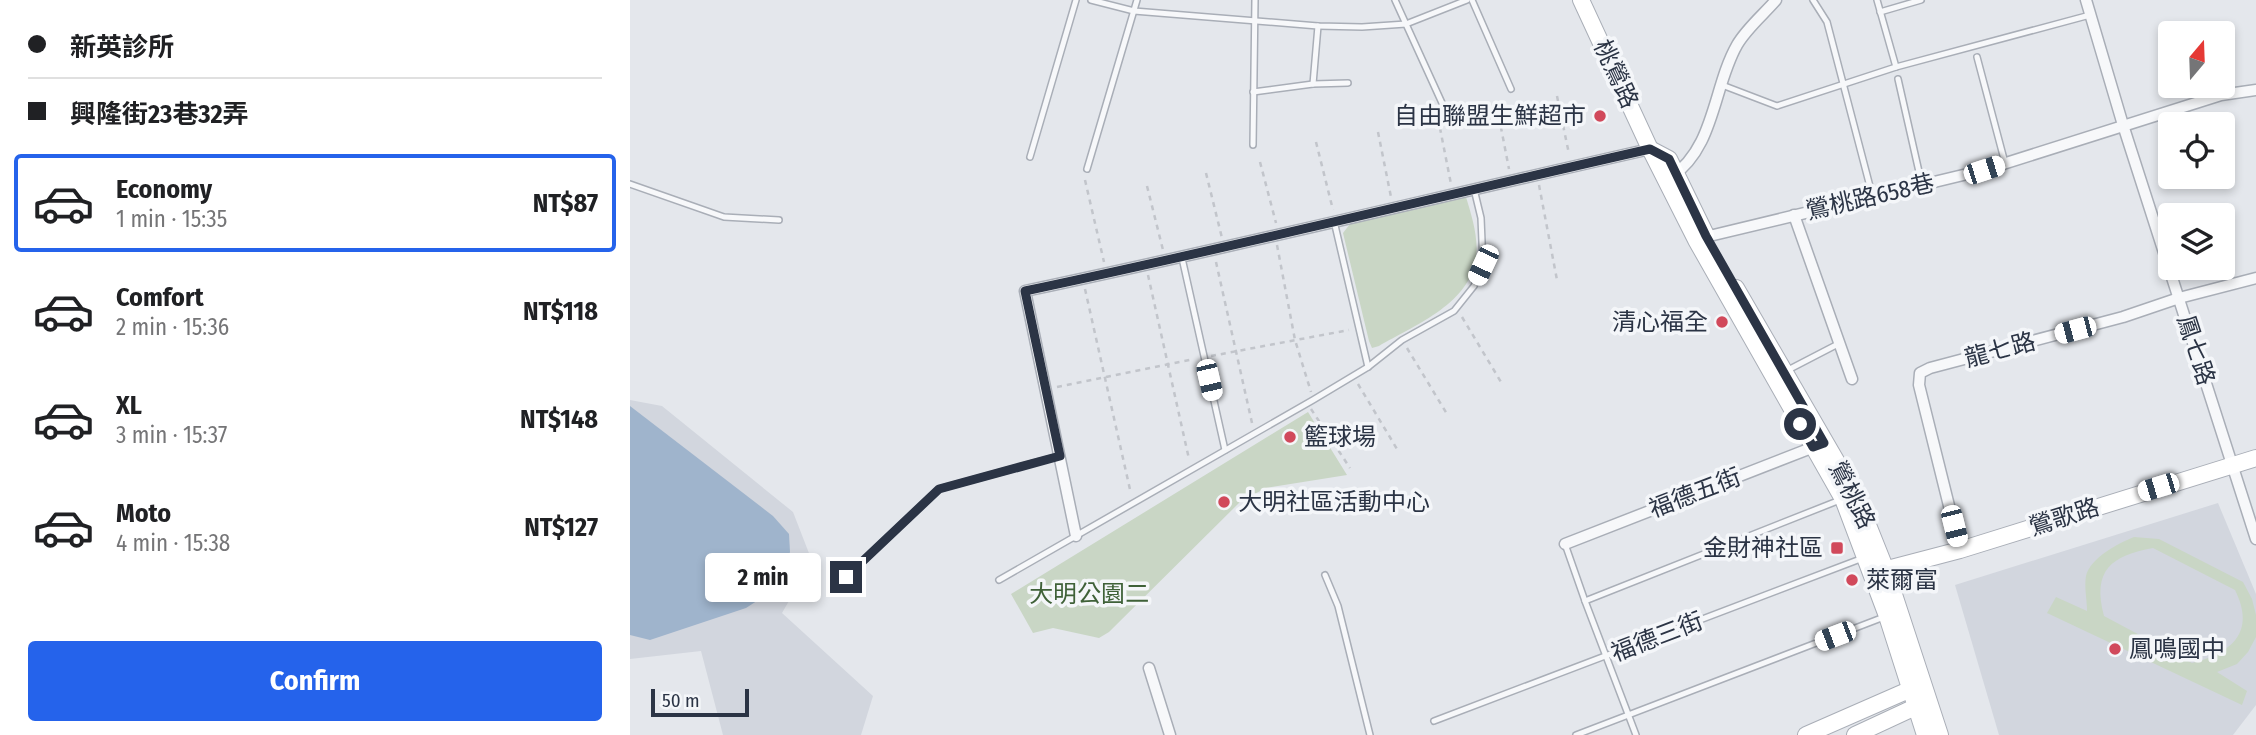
<!DOCTYPE html>
<html lang="en">
<head>
<meta charset="utf-8">
<style>
	:root { --surface:#fff; --page:#f2f2f2; --text:#202124; --muted:#757577; --line:#e0e0e0; --accent:#2563eb }
	body { margin:0; font-family:"Fira Sans Condensed","Noto Sans TC",sans-serif; background:var(--page); color:var(--text); height:100vh; display:flex; flex-direction:column; font-size:26px; white-space:nowrap }
	* { box-sizing:border-box; margin:0 }
	p { font-size:23px; color:var(--muted) }
	.icon { flex:none; width:38px; height:38px; fill:none; stroke:currentColor; stroke-width:2; stroke-linecap:round; stroke-linejoin:round }
	.map { position:relative; flex:1; overflow:hidden }
	.side { display:flex; flex-direction:column; background:var(--surface); width:630px }
	.side>* { flex:none }
	.hud { display:grid; align-content:center; height:154px; padding:0 28px; background:var(--surface) }
	.needle { width:46px; rotate:19deg }
	.controls { position:absolute; left:1528px; top:21px; display:grid; gap:14px }
	.controls a { display:grid; place-items:center; width:77px; height:77px; border-radius:7px; background:var(--surface); box-shadow:0 4px 10px #0003; font-size:35px }
	.scale { position:absolute; left:21px; bottom:18px; width:98px; box-sizing:border-box; padding-left:7px; border:4px solid #2b3445; border-top:0; font-size:19px; line-height:24px; white-space:nowrap; color:#2b3445; -webkit-text-stroke:5px #f4f6f9; paint-order:stroke }
	.end { position:absolute; width:32px; height:32px; margin:-16px; border:9px solid #2b3445; background:#fff; box-shadow:0 0 0 4px #fff }
	.from { border-radius:50% }
	.bubble { position:absolute; height:49px; border-radius:7px; background:var(--surface); box-shadow:0 4px 10px #0003; font-size:23px; font-weight:700; line-height:49px; text-align:center }
	.car { position:absolute; width:21px; height:42px; margin:-21px -10px; border-radius:9px; box-shadow:0 0 5px 2px #0007; background:linear-gradient(#fff 24%,#345 0 40%,#fff 0 76%,#345 0 86%,#fff 0) }
	.hud b { display:flex; align-items:center; gap:24px; height:66px; font-size:26px }
	.hud b+b { border-top:2px solid var(--line) }
	.hud i { width:18px; height:18px; background:var(--text) }
	ul { padding:0; list-style:none }
	li { display:flex; align-items:center; gap:21px; height:98px; margin:0 14px 10px; padding:0 14px; border:4px solid transparent; border-radius:7px }
	li div { flex:1 }
	li b { display:block; font-size:26px }
	li em { font-style:normal; font-weight:700 }
	li.selected { border-color:var(--accent) }
	li>.icon { width:63px; height:63px; stroke-width:1.5 }
	.cta { display:flex; gap:14px; margin-top:auto; padding:14px 28px }
	.cta a { flex:1; height:80px; border-radius:7px; background:var(--accent); color:#fff; font-size:28px; font-weight:700; line-height:80px; text-align:center }
	main { display:flex; flex:1; min-height:0 }
	.map>svg:first-child { display:block }
	.built { fill:#d2d6de }
	.green { fill:#c9d6c5; fill-rule:evenodd }
	.water { fill:#9fb4cc }
	.lines { fill:none; stroke-linecap:round; stroke-linejoin:round }
	.lane-casing { stroke:#a9aeb7; stroke-width:8 }
	.street-casing { stroke:#a9aeb7; stroke-width:13 }
	.secondary-casing { stroke:#a9aeb7; stroke-width:18 }
	.path { stroke:#c2c5cb; stroke-width:2.5; stroke-dasharray:5 5; stroke-linecap:butt }
	.lane { stroke:#f7f8fa; stroke-width:5 }
	.street { stroke:#f7f8fa; stroke-width:10 }
	.secondary { stroke:#fff; stroke-width:16 }
	.route { stroke:#2b3445; stroke-width:9 }
	.poi-dot { fill:#d1495b; stroke:#f4f6f9; stroke-width:2.5 }
	.labels { text-anchor:middle; stroke-width:7; stroke-linejoin:round; paint-order:stroke }
	.street-label { font-size:24px; fill:#2b3445; stroke:#f4f6f9 }
	.poi-label { font-size:24px; fill:#2b3445; stroke:#f4f6f9; text-anchor:start }
	.park-label { font-size:24px; fill:#3f6138; stroke:#f4f6f9 }
</style>
</head>
<body>
<main>
<section class="side">
<div class="hud">
<b><i class="from"></i>新英診所</b>
<b><i></i>興隆街23巷32弄</b>
</div>
<ul>
<li class="selected"><svg class="icon" aria-label="car" viewBox="0 0 24 24"><path d="M5 17H2v-5l4-1 3-4h7l3 4 3 1v5h-3M9 17h6M6 11h13"/><circle cx="7" cy="17" r="2"/><circle cx="17" cy="17" r="2"/></svg><div><b>Economy</b><p>1 min · 15:35</p></div><em>NT$87</em></li>
<li><svg class="icon" aria-label="car" viewBox="0 0 24 24"><path d="M5 17H2v-5l4-1 3-4h7l3 4 3 1v5h-3M9 17h6M6 11h13"/><circle cx="7" cy="17" r="2"/><circle cx="17" cy="17" r="2"/></svg><div><b>Comfort</b><p>2 min · 15:36</p></div><em>NT$118</em></li>
<li><svg class="icon" aria-label="car" viewBox="0 0 24 24"><path d="M5 17H2v-5l4-1 3-4h7l3 4 3 1v5h-3M9 17h6M6 11h13"/><circle cx="7" cy="17" r="2"/><circle cx="17" cy="17" r="2"/></svg><div><b>XL</b><p>3 min · 15:37</p></div><em>NT$148</em></li>
<li><svg class="icon" aria-label="car" viewBox="0 0 24 24"><path d="M5 17H2v-5l4-1 3-4h7l3 4 3 1v5h-3M9 17h6M6 11h13"/><circle cx="7" cy="17" r="2"/><circle cx="17" cy="17" r="2"/></svg><div><b>Moto</b><p>4 min · 15:38</p></div><em>NT$127</em></li>
</ul>
<div class="cta"><a>Confirm</a></div>
</section>
<div class="map">
<svg width="1626" height="735" viewBox="0 0 1626 735">
	<rect width="100%" height="100%" fill="#e4e7ec"/>
	<g class="built">
		<polygon points="0,400 32,406 163,512 182,561 152,613 243,696 231,735 93,735 71,651 0,659"/>
		<polygon points="1588,503 1626,594 1626,705 1603,735 1369,735 1325,585"/>
	</g>
	<g class="green">
		<path d="M836,197C842,217 850,241 845,262C837,305 783,326 749,346L742,348L739,341L713,233L720,224Z"/>
		<polygon points="678,412 717,475 636,488 611,501 479,632 469,638 423,628 403,633 381,594"/>
		<path d="M1504,537L1529,539L1613,582L1622,599L1626,615V637L1618,652L1607,664L1587,672L1617,691L1612,705L1417,613L1426,597L1457,611C1457,600 1454,587 1456,576C1460,558 1489,543 1504,537ZM1523,548L1605,590C1626,632 1602,653 1562,663L1474,616C1462,570 1481,556 1523,548Z"/>
	</g>
	<polygon class="water" points="0,406 143,516 159,534 160,552 151,576 136,595 116,608 20,640 0,635"/>
	<g class="lines">
		<defs>
			<g id="lane">
				<polyline points="461,0 504,11 688,26 732,27 776,24 837,0"/>
				<polyline points="765,0 812,103"/>
				<polyline points="842,0 881,89"/>
				<polyline points="1183,0 1197,22 1243,198"/>
				<polyline points="1247,0 1266,67"/>
				<polyline points="1250,12 1291,0"/>
				<polyline points="1347,57 1375,163"/>
				<polyline points="1268,79 1292,185"/>
				<polyline points="683,84 688,26"/>
				<polyline points="1092,85 1147,106 1266,67 1460,15"/>
				<polyline points="623,92 683,84 718,83"/>
				<polyline points="623,145 625,0"/>
				<polyline points="400,157 446,0"/>
				<polyline points="457,169 507,0"/>
				<polyline points="0,184 94,217 149,220"/>
				<polyline points="704,221 738,367"/>
				<polyline points="552,258 595,450"/>
				<polyline points="1156,371 1210,343"/>
				<polyline points="935,544 955,601 1006,735"/>
				<polyline points="695,575 708,606 740,735"/>
				<polyline points="216,577 309,489 429,456"/>
				<polyline points="369,580 683,400 738,367 772,340 824,311 844,286 853,265 851,218 844,189"/>
				<polyline points="955,601 1210,500"/>
				<polyline points="804,721 1233,558"/>
				<polyline points="946,735 1254,617"/>
			</g>
			<g id="street">
				<polyline points="1456,0 1493,125 1626,539"/>
				<path d="M1041,177C1085,148 1083,87 1107,45C1116,29 1134,14 1146,0"/>
				<polyline points="1164,215 1222,379"/>
				<polyline points="1071,238 1354,170 1591,95 1626,90"/>
				<path d="M446,536L395,291C604,247 812,196 1020,149"/>
				<polyline points="935,544 1189,445"/>
				<polyline points="1330,550 1289,385 1290,373 1300,368 1493,317 1549,298 1626,278"/>
				<polyline points="519,668 540,735"/>
			</g>
			<g id="secondary">
				<polyline points="951,0 1020,149 1066,240 1213,499 1257,616 1295,735"/>
				<polyline points="1020,149 1039,159 1076,235"/>
				<polyline points="1106,288 1226,495 1256,570 1310,735"/>
				<polyline points="1246,572 1330,550 1626,458"/>
				<polyline points="1176,735 1288,686"/>
				<polyline points="1225,735 1296,702"/>
			</g>
		</defs>
		<use href="#lane" class="lane-casing"/>
		<use href="#street" class="street-casing"/>
		<use href="#secondary" class="secondary-casing"/>
		<g class="path">
			<polyline points="927,96 939,154"/>
			<polyline points="867,107 879,169"/>
			<polyline points="808,118 821,184"/>
			<polyline points="748,132 761,197"/>
			<polyline points="686,142 703,210"/>
			<polyline points="630,162 646,223"/>
			<polyline points="576,173 592,238"/>
			<polyline points="455,180 474,262"/>
			<polyline points="909,185 927,280"/>
			<polyline points="517,186 533,250"/>
			<polyline points="647,245 665,340 681,392"/>
			<polyline points="586,262 622,423"/>
			<polyline points="518,275 559,459"/>
			<polyline points="455,289 501,494"/>
			<polyline points="832,317 871,382"/>
			<polyline points="777,348 817,414"/>
			<polyline points="581,356 719,330"/>
			<polyline points="728,384 767,449"/>
			<polyline points="427,387 564,359"/>
			<polyline points="681,409 720,468"/>
		</g>
		<use href="#lane" class="lane"/>
		<use href="#street" class="street"/>
		<use href="#secondary" class="secondary"/>
	</g>
	<g class="lines">
		<path class="route" d="M216,577L309,489L430,456L395,291C604,247 812,196 1020,149L1039,159L1076,236L1194,443L1183,447L1170,424"/>
	</g>
	<g class="poi-dot">
		<circle cx="970" cy="116" r="7"/>
		<circle cx="1092" cy="322" r="7"/>
		<circle cx="660" cy="437" r="7"/>
		<circle cx="594" cy="502" r="7"/>
		<rect x="1200" y="541" width="14" height="14" rx="3.5"/>
		<circle cx="1222" cy="580" r="7"/>
		<circle cx="1485" cy="649" r="7"/>
	</g>
	<g class="labels">
		<g class="street-label">
			<text transform="translate(986 74) rotate(65)" y="8">桃鶯路</text>
			<text transform="translate(1240 197) rotate(-13)" y="8">鶯桃路658巷</text>
			<text transform="translate(1370 350) rotate(-15)" y="8">龍七路</text>
			<text transform="translate(1566 350) rotate(72)" y="8">鳳七路</text>
			<text transform="translate(1065 493) rotate(-21)" y="8">福德五街</text>
			<text transform="translate(1222 495) rotate(63)" y="8">鶯桃路</text>
			<text transform="translate(1434 517) rotate(-18)" y="8">鶯歌路</text>
			<text transform="translate(1027 637) rotate(-21)" y="8">福德三街</text>
		</g>
		<g class="poi-label">
			<text x="956" y="124" text-anchor="end">自由聯盟生鮮超市</text>
			<text x="1078" y="330" text-anchor="end">清心福全</text>
			<text x="674" y="445">籃球場</text>
			<text x="608" y="510">大明社區活動中心</text>
			<text x="1193" y="556" text-anchor="end">金財神社區</text>
			<text x="1236" y="588">萊爾富</text>
			<text x="1499" y="657">鳳鳴國中</text>
		</g>
		<g class="park-label">
			<text x="459" y="602">大明公園二</text>
		</g>
	</g>
</svg>
<div class="controls">
<a><svg class="needle" viewBox="-14 -14 28 28"><path d="M0-13l5 13h-10z" fill="#e53935"/><path d="M0 13l5-13h-10z" fill="#757577"/></svg></a>
<a><svg class="icon" aria-label="locate" viewBox="0 0 24 24"><circle cx="12" cy="12" r="6"/><path d="M12 2v4M12 18v4M2 12h4M18 12h4"/></svg></a>
<a><svg class="icon" aria-label="layers" viewBox="0 0 24 24"><path d="M12 4l9 5-9 5-9-5zM3 14l9 5 9-5"/></svg></a>
</div>
<div class="scale">50 m</div>
<i class="end from" style="left:1170px;top:424px"></i>
<i class="end" style="left:216px;top:577px"></i>
<div class="bubble" style="left:75px;top:553px;width:116px">2 min</div>
<i class="car" style="left:1354px;top:170px;rotate:72deg"></i>
<i class="car" style="left:853px;top:265px;rotate:205deg"></i>
<i class="car" style="left:1445px;top:330px;rotate:255deg"></i>
<i class="car" style="left:579px;top:380px;rotate:167deg"></i>
<i class="car" style="left:1528px;top:487px;rotate:253deg"></i>
<i class="car" style="left:1324px;top:526px;rotate:166deg"></i>
<i class="car" style="left:1205px;top:636px;rotate:249deg"></i>
</div>
</main>
</body>
</html>
